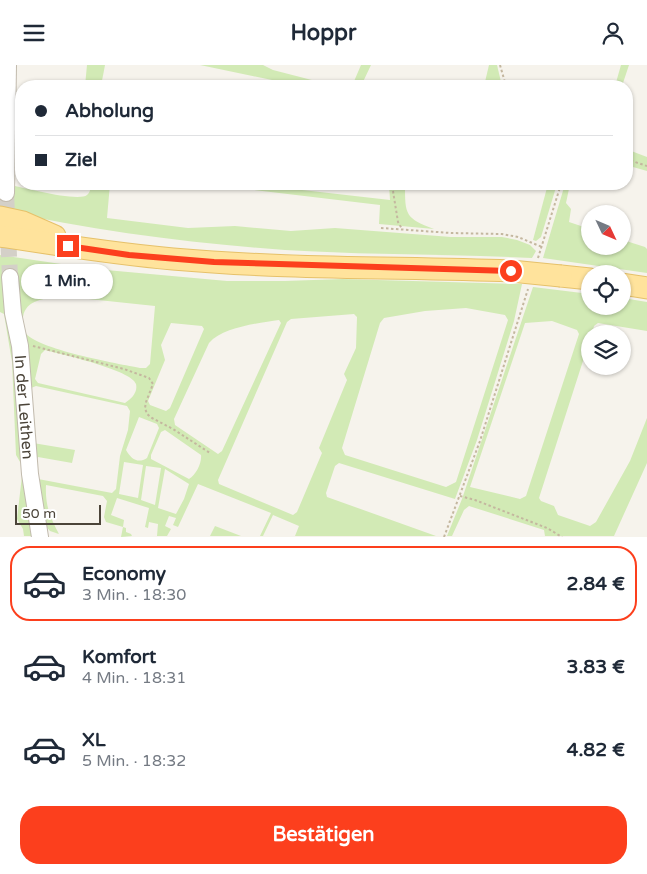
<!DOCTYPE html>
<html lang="de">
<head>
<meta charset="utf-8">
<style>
	:root { --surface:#fff; --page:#f2f2f3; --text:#1f2937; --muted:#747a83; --line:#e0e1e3; --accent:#fc3f1d }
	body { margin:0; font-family:"Varela Round",sans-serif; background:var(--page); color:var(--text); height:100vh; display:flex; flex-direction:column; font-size:19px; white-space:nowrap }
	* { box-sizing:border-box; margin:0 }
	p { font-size:16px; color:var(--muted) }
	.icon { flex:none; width:28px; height:28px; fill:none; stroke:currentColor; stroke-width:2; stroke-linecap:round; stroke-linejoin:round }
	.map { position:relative; height:472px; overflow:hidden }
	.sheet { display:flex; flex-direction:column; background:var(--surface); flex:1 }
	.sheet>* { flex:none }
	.hud { position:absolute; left:15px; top:15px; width:618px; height:110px; border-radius:20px; box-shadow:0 1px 4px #0004; display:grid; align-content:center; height:110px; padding:0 20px; background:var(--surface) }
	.needle { width:32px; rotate:134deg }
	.fabs { position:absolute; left:581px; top:140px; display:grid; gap:10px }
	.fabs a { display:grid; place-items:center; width:50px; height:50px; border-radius:50%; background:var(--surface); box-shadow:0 1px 4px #0004; font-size:25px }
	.scale { position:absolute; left:15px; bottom:12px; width:86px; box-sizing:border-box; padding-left:5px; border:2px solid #4b4439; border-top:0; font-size:14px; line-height:18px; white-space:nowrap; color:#4b4439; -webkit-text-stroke:4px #fff; paint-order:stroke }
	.end { position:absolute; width:22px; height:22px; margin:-11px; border:6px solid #fc3f1d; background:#fff; box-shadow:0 0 0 2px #fff }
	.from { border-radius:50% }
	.bubble { position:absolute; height:35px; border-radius:18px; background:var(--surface); box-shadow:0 1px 4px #0004; font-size:16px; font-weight:700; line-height:35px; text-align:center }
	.hud b { display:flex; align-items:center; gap:18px; height:48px; font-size:19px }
	.hud b+b { border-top:1px solid var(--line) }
	.hud i { width:12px; height:12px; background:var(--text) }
	ul { padding:9px 0 0; list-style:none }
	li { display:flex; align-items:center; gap:15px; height:75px; margin:0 10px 8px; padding:0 10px; border:2px solid transparent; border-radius:20px }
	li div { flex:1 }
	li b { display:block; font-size:19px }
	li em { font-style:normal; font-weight:700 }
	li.on { border-color:var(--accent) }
	li>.icon { width:45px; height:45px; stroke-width:1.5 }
	.button { display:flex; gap:10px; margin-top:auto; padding:10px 20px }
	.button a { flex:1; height:58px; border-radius:20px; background:var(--accent); color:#fff; font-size:20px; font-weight:700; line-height:58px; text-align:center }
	header { display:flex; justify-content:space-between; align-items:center; height:65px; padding:0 20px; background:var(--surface); font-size:22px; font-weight:700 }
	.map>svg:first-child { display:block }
	.green { fill:#d2eab5; fill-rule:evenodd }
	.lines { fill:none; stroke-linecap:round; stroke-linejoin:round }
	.minor-tunnel { stroke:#d4d0c8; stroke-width:16; stroke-dasharray:16 8; stroke-linecap:butt }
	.minor-casing { stroke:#c2bbae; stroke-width:18 }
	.major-casing { stroke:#e6c16a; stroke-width:23 }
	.path { stroke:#c4b79f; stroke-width:2; stroke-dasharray:2.5 2.5; stroke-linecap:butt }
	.minor { stroke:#fff; stroke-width:16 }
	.major { stroke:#ffe39c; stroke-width:21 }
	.major-bridge-casing { stroke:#e6c16a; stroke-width:23; stroke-linecap:butt }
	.major-bridge { stroke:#ffe39c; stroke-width:21 }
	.route { stroke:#fc3f1d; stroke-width:6 }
	.labels { text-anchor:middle; stroke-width:5; stroke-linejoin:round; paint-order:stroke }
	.street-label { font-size:16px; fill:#4b4439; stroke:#fff }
</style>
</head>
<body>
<header><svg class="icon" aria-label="menu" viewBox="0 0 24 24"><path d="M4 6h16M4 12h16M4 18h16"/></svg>Hoppr<svg class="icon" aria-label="person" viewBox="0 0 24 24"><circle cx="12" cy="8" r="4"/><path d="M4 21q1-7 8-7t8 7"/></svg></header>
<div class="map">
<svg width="647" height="472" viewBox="0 0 647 472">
	<rect width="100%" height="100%" fill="#f6f3ec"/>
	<g class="green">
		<polygon points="87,0 105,0 101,21 85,21"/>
		<polygon points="200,0 263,0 273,5 335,21 301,21"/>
		<polygon points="361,0 371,0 362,19 362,21 352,21"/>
		<polygon points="489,0 497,0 502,21 484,21"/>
		<polygon points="621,0 629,0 622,21 615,21"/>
		<polygon points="626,84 647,92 647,106 626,100"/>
		<path d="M91,119H110L107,153L188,163L235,161L291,166L335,163L451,172H502L517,175L530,180L536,186L532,193C450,189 367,190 285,185C190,178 94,166 0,145V128L11,120C24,123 78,137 87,130C91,127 90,123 91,119Z"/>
		<path d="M205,119H250L390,135L389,119H405C405,150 405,153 434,164L379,159L380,140Z"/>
		<polygon points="548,119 557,119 541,172 536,176 533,175"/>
		<polygon points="565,119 570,119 566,138 571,144 569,157 590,164 590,181 622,181 623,175 645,182 647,184 647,208 543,193"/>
		<path d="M0,190L95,204L227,216H285L342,214L522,219L514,256L477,375L455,434L339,398L335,401L326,428L327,432L436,471H295L299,461L273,450L263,471H260L271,448L198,419L178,462L173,460L176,453L169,451L165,461L171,464L167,471H157L158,459L149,457L148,463L145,462L149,443L117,433L111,450L124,455L123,462L126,463V467L131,469L132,471L121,472L123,462L106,457L104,452L107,436L103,431L46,420C45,440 50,452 59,469L50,466L43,458L36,471H24L23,464L17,454L23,402L16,390L12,297L4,249L0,247ZM60,231L155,241L150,299L146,303H140C120,299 34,284 25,267C23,263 23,256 23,252C26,234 45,234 60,231ZM466,243L505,250L508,255L456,417L446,422L345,390L342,383L380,258L384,253L425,246ZM354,249L357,252L356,283L344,309L347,315L319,383L322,388L297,447L293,450L219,419L218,415L287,257L291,254ZM279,255L281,258L222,386L218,389L175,360L174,354L209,278C223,262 259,258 279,255ZM171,258L202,261L204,264L170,343L166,346L150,340L148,336L165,295L161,280ZM45,285C60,289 132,305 136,319C138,328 131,334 125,338L38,318L35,314L41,289ZM36,321L127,341L130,346L128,365L120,391L116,424L112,428L38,414L36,396L38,392L72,398L75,385L33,378L31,323ZM139,352L157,359L159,363L147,393C138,399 131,394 126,385ZM165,365L201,390C202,398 196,410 189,414L151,394V390L161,367ZM124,397L143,400L138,433L119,429ZM146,401L161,403L155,440L141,435ZM165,404L189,419L184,434L176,449L158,443Z"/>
		<path d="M533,222L590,229V241H622L623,233L647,237V266L598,258L594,261L592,269H590V274L539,433L541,436L554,441L558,450L590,461L596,457L630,396L647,353V398L614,471H545L544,465L469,441L464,445L452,471H447L462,434ZM552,256L577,265L579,269L526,431L520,434L470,422L525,258Z"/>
		<polygon points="215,461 241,471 210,471"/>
	</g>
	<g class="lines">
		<polyline class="minor-tunnel" points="6,128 10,212"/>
		<defs>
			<g id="minor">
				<polyline points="6,128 8,0"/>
				<path id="s1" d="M10,212L13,248L20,281L30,409L40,472"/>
			</g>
			<g id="major">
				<polyline points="0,152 23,157 55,171"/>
				<path d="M0,171C58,180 115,189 173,194C285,204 399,202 511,206"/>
				<polyline points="561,211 590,214"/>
				<polyline points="622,219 647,223"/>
			</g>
		</defs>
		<use href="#minor" class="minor-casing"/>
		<use href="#major" class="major-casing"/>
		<g class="path">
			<polyline points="500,0 506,21"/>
			<polyline points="626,94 647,101"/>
			<polyline points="393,126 398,157 402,164"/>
			<polyline points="381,163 451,168 502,169 518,172 542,182"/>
			<polyline points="538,193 561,119"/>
			<polyline points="33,281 124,304 149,313 153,319 146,337 145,343 147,349 152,353 173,364 210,388"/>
			<polyline points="460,431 475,435 547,463 562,472"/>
			<polyline points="444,472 480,376 528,224"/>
		</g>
		<use href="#minor" class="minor"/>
		<use href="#major" class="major"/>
		<defs>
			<polyline id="major-bridge" points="511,206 561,211"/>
		</defs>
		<use href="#major-bridge" class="major-bridge-casing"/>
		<use href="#major-bridge" class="major-bridge"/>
	</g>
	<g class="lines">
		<polyline class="route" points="68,181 129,190 214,197 511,206"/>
	</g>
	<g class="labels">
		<g class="street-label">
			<text dy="6" stroke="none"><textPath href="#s1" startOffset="131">In der Leithen</textPath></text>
		</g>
	</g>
</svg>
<div class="fabs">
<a><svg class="needle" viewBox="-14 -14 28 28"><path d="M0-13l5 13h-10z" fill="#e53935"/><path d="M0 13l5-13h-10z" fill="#747a83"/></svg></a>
<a><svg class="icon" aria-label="locate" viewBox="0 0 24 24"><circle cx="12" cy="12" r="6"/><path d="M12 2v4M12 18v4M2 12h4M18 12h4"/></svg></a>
<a><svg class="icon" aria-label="layers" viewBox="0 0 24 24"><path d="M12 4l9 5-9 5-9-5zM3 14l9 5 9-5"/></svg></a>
</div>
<div class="scale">50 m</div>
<i class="end from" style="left:511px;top:206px"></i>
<i class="end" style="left:68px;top:181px"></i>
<div class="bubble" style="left:21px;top:199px;width:92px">1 Min.</div>
<div class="hud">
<b><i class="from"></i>Abholung</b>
<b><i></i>Ziel</b>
</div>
</div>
<section class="sheet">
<ul>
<li class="on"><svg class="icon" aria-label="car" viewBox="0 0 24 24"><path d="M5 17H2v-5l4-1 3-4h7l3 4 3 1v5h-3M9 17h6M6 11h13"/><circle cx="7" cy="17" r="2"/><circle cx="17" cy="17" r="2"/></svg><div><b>Economy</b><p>3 Min. · 18:30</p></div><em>2.84 €</em></li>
<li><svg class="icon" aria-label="car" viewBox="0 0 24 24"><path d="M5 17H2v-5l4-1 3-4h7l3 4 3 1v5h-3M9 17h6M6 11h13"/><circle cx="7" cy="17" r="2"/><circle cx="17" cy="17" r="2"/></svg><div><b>Komfort</b><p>4 Min. · 18:31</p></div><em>3.83 €</em></li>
<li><svg class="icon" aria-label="car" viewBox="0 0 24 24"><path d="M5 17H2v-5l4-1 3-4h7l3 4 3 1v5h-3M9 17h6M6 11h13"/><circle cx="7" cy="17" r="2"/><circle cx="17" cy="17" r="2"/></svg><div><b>XL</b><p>5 Min. · 18:32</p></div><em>4.82 €</em></li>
</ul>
<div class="button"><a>Bestätigen</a></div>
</section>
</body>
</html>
